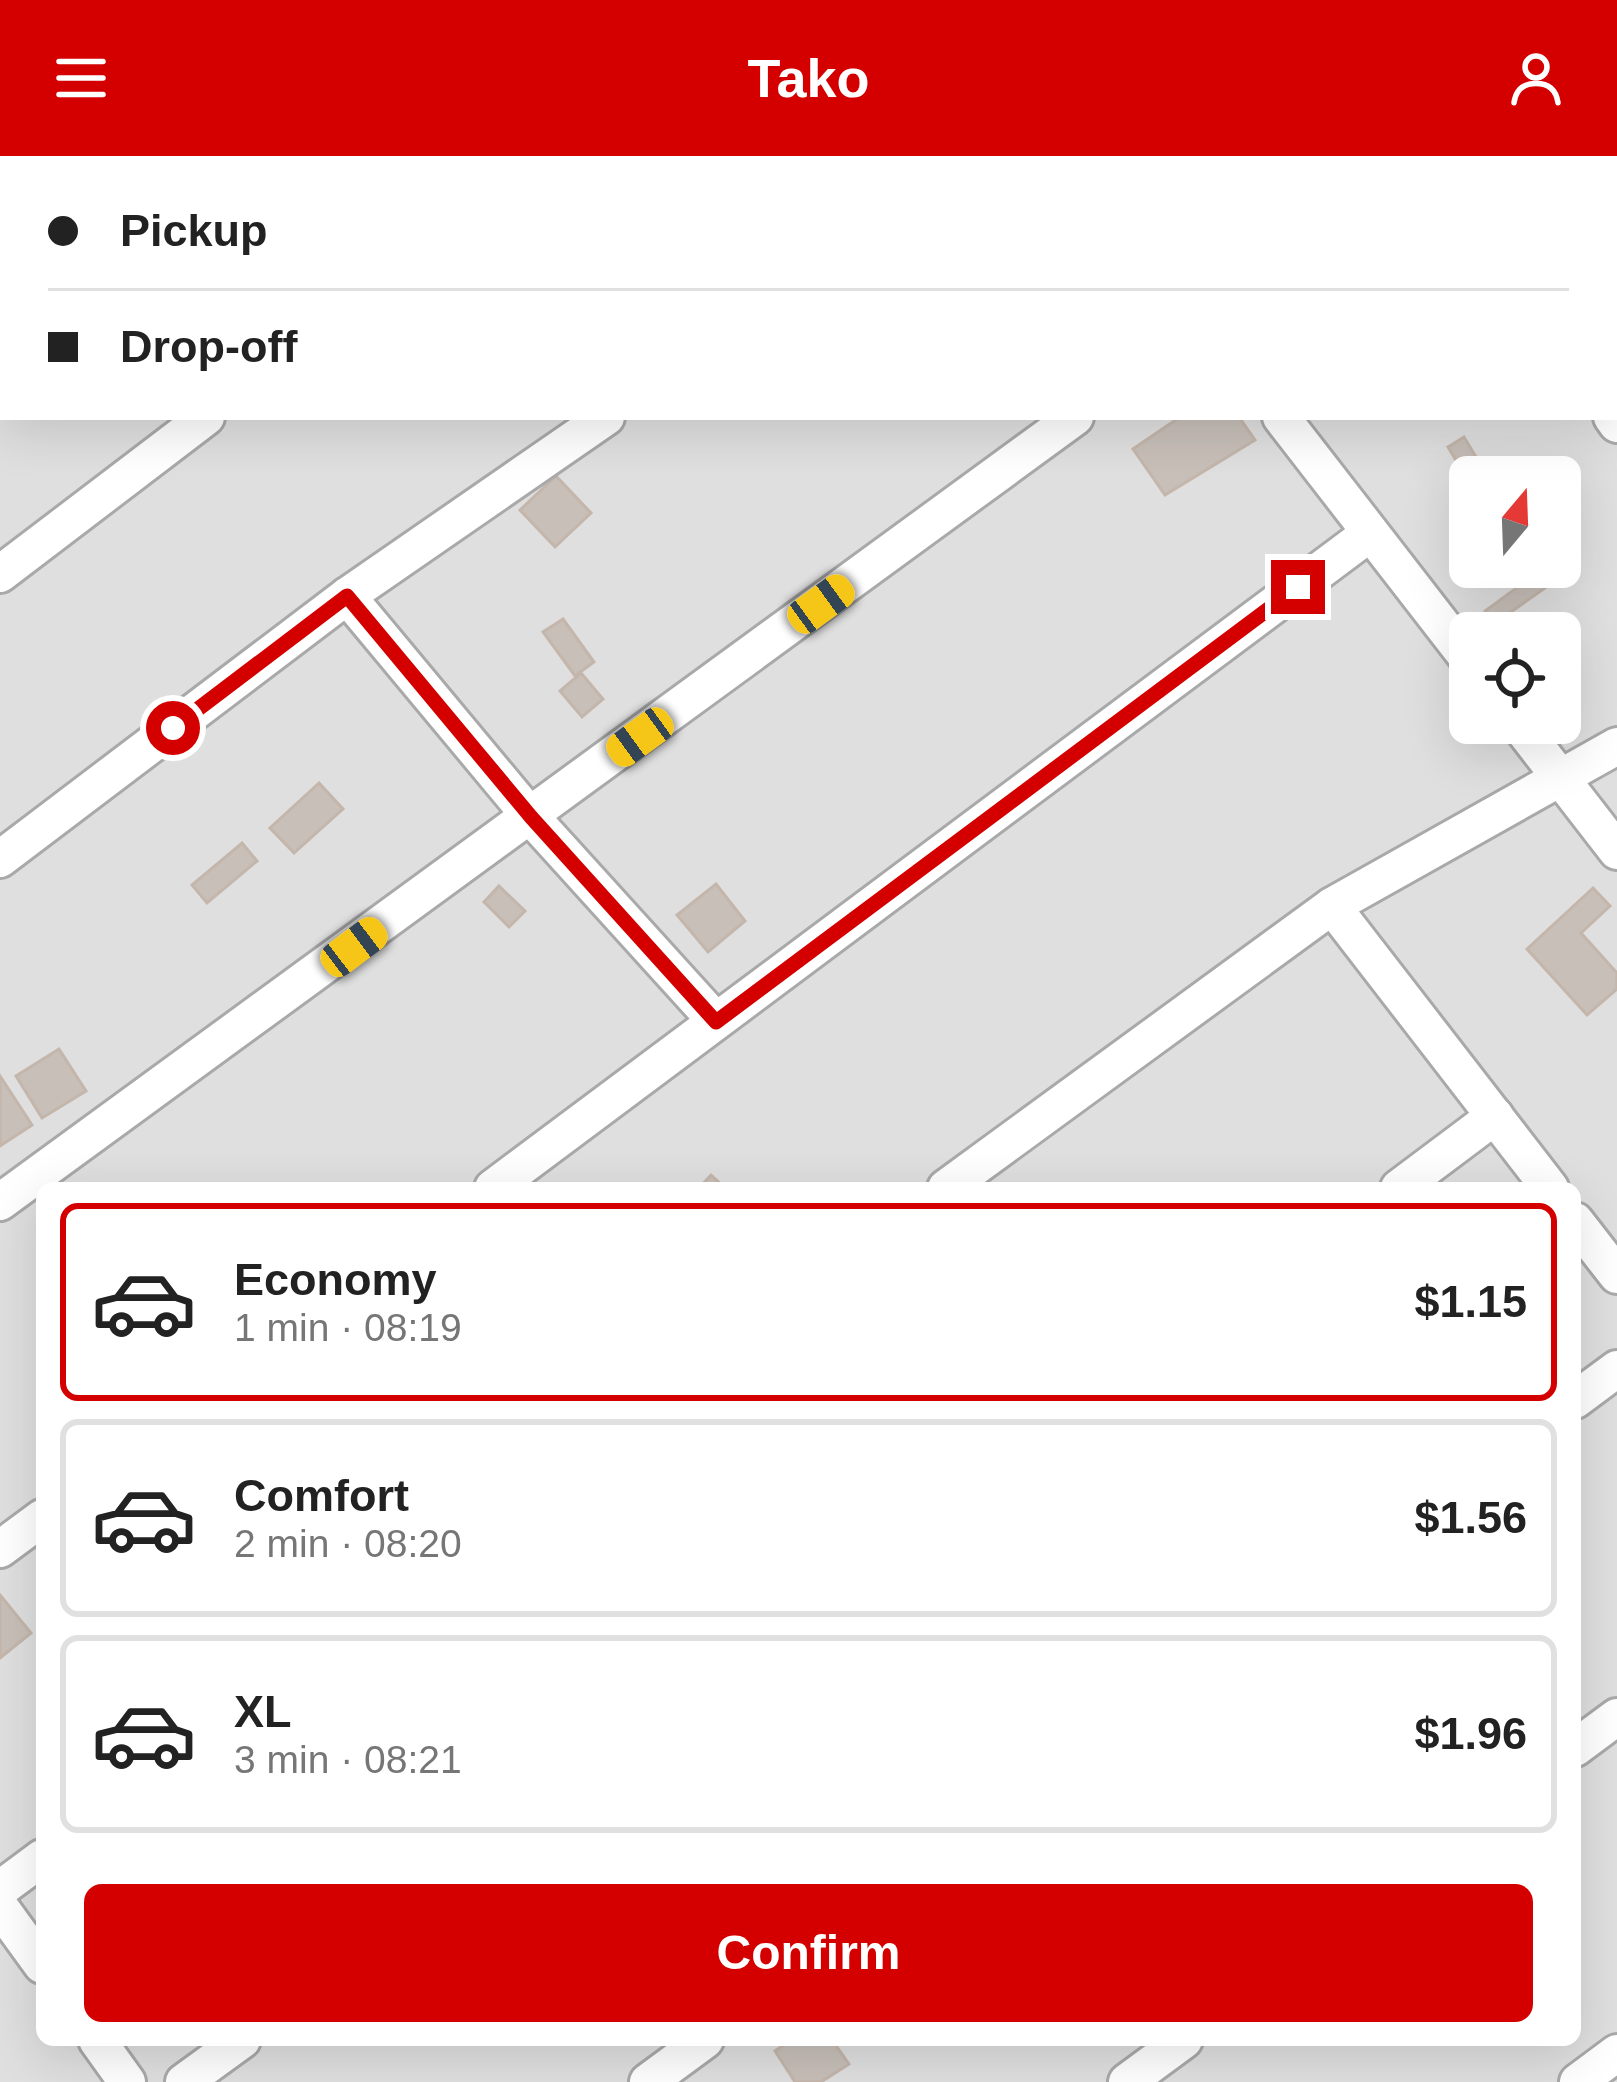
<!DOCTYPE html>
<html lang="en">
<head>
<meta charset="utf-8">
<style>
	:root { --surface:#fff; --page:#f6f6f6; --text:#222; --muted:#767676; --line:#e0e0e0; --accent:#d40000 }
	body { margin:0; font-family:Arial,sans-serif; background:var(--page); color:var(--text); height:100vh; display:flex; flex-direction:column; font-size:45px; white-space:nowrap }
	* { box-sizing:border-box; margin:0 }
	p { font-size:39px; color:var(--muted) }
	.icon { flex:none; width:66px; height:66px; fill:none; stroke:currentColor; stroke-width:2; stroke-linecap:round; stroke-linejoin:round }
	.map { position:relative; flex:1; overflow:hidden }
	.panel { position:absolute; left:36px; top:1026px; width:1545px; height:864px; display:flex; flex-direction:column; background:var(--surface); border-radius:18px; box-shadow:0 12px 48px #0002 }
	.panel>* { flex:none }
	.guide { position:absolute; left:0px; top:0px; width:1617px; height:264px; box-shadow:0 12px 48px #0002; display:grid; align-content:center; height:264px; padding:0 48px; background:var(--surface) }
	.needle { width:78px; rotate:19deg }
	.fabs { position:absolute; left:1449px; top:300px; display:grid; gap:24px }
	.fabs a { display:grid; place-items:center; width:132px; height:132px; border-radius:18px; background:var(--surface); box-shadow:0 12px 48px #0002; font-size:60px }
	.end { position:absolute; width:54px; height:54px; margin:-27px; border:15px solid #d40000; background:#fff; box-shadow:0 0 0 6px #fff }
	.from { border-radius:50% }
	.car { position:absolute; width:36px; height:72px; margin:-36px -18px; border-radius:15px; box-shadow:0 0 9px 3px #0007; background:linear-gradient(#f5c518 24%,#345 0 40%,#f5c518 0 76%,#345 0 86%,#f5c518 0) }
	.guide b { display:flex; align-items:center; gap:42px; height:114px; font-size:45px }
	.guide b+b { border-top:3px solid var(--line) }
	.guide i { width:30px; height:30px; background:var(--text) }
	ul { padding:21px 0 0; list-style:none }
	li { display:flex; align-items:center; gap:36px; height:198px; margin:0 24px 18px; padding:0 24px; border:6px solid var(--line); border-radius:18px }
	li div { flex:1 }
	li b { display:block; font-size:45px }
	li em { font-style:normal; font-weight:600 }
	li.current { border-color:var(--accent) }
	li>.icon { width:108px; height:108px; stroke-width:1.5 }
	.action { display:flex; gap:24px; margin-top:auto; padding:24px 48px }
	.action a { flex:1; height:138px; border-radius:18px; background:var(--accent); color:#fff; font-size:48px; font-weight:600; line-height:138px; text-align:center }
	header { display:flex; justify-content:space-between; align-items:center; height:156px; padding:0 48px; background:var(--accent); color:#fff; font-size:54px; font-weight:600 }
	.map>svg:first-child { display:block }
	.residential { fill:#e0dfdf; fill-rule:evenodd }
	.building { fill:#c7bfb8; stroke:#c4b6ab; stroke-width:3 }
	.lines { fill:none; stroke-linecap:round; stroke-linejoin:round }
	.minor-casing { stroke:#a9a9a9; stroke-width:42 }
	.minor { stroke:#fff; stroke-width:36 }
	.route { stroke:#d40000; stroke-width:15 }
</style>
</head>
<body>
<header><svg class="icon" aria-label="menu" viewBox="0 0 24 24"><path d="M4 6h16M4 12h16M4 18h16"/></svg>Tako<svg class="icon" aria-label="person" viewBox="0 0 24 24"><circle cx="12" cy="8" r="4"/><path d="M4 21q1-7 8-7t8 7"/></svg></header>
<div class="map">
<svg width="1617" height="1926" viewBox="0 0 1617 1926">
	<rect width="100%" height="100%" fill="#f2efe9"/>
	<path class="residential" d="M0,0H1617V1926H0ZM3,3H1614V261H3ZM1470,321H1560V411H1470ZM1470,477H1560V567H1470ZM42,1032H1575V1884H42Z"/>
	<g class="building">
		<polygon points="1175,0 1227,0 1229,3 1169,3"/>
		<polygon points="1325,0 1371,0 1372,3 1320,3"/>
		<polygon points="1481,0 1534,0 1529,3"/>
		<polygon points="3,112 3,170 0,167"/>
		<polygon points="1180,261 1239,261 1255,284 1165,339 1133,293"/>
		<polygon points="1464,281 1488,321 1470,321 1470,328 1448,291"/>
		<polygon points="556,320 591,357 555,391 520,354"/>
		<polygon points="1560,408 1566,417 1494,468 1485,455 1522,428 1512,414"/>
		<polygon points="563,463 594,506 575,520 543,476"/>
		<polygon points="581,517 603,543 582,561 560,535"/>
		<polygon points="319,627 343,653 294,697 270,672"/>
		<polygon points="242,687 257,705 207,747 192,729"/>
		<polygon points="716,728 745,765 708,796 677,759"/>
		<polygon points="499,730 525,755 509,771 484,746"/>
		<polygon points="1593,732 1610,750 1581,777 1617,817 1617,833 1587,859 1527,793"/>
		<polygon points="59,893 86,935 42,962 16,920"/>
		<polygon points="0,920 32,969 0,990"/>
		<polygon points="711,1019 725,1032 699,1032"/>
		<polygon points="0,1439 31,1477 0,1502"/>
		<polygon points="791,1884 832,1884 849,1908 821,1926 795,1926 775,1895"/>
	</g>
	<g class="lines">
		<defs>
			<g id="minor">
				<polyline points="1078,0 1080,3"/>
				<polyline points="1408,0 1411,3"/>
				<polyline points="74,3 78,0"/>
				<polyline points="537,3 541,0"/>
				<polyline points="980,3 984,0"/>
				<polyline points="0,61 3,58"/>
				<polyline points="1281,261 1470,505"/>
				<polyline points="1612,261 1617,268"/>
				<polyline points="0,418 206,261"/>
				<polyline points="347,440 531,661 716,865"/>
				<polyline points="1518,567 1617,695"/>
				<polyline points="0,703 347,440 606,261"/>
				<polyline points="1332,750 1550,1032"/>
				<polyline points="493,1032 1370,377"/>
				<polyline points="946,1032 1332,750 1617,590"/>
				<polyline points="1399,1032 1495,960"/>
				<polyline points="0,1046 1075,261"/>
				<polyline points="1575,1065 1617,1119"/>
				<polyline points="1575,1244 1617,1213"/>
				<polyline points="0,1393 42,1362"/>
				<polyline points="1575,1592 1617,1561"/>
				<polyline points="0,1733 42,1702"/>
				<polyline points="0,1751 42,1809"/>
				<polyline points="97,1884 127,1926"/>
				<polyline points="184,1926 242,1884"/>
				<polyline points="648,1926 705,1884"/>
				<polyline points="1127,1926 1184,1884"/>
				<polyline points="1578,1926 1617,1897"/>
			</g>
		</defs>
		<use href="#minor" class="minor-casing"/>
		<use href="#minor" class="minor"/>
	</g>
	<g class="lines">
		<polyline class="route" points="173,572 347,440 531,661 716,866 1298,431"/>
	</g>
</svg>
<div class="fabs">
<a><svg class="needle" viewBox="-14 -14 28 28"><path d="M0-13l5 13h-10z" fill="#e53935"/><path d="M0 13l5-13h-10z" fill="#767676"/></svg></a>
<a><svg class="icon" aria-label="locate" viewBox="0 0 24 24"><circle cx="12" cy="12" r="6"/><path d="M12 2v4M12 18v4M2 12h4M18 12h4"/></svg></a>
</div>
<i class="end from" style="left:173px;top:572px"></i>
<i class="end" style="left:1298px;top:431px"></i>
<i class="car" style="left:821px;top:448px;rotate:54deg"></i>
<i class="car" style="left:640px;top:581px;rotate:234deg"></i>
<i class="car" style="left:354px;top:791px;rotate:53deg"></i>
<div class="guide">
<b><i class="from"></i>Pickup</b>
<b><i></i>Drop-off</b>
</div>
<section class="panel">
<ul>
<li class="current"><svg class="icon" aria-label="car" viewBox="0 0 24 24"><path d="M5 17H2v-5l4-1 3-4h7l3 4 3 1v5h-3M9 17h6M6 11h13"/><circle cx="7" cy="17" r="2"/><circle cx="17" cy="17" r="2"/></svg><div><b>Economy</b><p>1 min · 08:19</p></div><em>$1.15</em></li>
<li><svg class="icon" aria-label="car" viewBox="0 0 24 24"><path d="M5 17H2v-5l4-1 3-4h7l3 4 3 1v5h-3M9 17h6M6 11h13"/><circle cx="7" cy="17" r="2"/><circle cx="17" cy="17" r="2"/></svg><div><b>Comfort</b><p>2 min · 08:20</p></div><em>$1.56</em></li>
<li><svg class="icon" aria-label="car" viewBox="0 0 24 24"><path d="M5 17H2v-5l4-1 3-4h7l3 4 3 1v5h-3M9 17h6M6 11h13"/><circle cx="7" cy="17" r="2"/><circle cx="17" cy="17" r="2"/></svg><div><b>XL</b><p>3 min · 08:21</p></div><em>$1.96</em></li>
</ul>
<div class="action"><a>Confirm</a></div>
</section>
</div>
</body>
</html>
